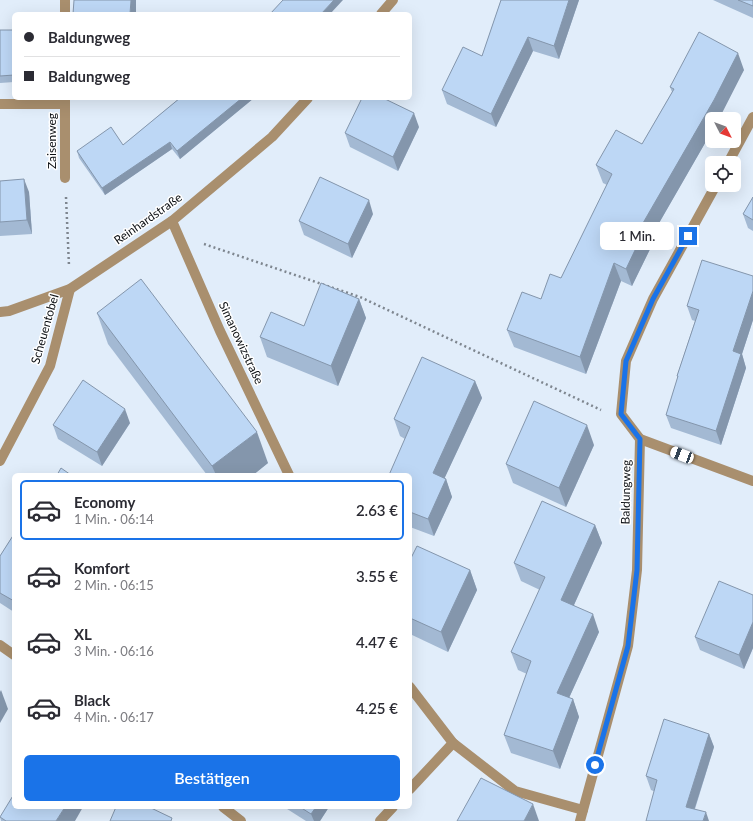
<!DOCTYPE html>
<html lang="de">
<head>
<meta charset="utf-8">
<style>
	:root { --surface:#fff; --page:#f7f7f7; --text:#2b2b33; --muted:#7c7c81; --line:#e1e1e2; --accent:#1a73e8 }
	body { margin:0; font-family:Lato,sans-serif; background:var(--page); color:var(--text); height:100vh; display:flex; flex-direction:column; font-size:15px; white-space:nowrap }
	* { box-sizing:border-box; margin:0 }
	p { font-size:13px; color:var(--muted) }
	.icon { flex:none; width:22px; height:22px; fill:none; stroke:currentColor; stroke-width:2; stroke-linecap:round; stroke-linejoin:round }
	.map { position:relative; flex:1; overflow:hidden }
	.sheet { position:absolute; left:12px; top:473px; width:400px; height:336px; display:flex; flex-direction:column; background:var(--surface); border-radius:6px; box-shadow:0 4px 16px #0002 }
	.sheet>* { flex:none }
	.hud { position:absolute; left:12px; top:12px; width:400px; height:88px; border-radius:6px; box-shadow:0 4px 16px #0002; display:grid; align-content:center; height:88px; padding:0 12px; background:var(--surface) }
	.needle { width:26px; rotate:132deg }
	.fabs { position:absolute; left:705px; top:112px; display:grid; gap:8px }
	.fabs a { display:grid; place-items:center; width:36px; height:36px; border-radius:6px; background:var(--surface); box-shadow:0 4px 16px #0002; font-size:20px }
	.end { position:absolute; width:18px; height:18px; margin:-9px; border:5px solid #1a73e8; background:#fff; box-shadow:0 0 0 2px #fff }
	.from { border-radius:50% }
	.bubble { position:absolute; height:28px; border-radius:6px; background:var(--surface); box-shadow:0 4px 16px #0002; font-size:13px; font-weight:600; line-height:28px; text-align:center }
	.car { position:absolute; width:12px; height:24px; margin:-12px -6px; border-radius:5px; box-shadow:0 0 3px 1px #0007; background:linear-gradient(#fff 24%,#345 0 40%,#fff 0 76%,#345 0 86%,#fff 0) }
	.hud b { display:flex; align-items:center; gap:14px; height:38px; font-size:15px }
	.hud b+b { border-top:1px solid var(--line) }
	.hud i { width:10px; height:10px; background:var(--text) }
	ul { padding:7px 0 0; list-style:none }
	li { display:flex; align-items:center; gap:12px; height:60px; margin:0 8px 6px; padding:0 4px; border:2px solid transparent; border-radius:6px }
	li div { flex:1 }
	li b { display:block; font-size:15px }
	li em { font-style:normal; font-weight:600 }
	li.on { border-color:var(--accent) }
	li>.icon { width:36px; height:36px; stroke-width:1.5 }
	.button { display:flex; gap:8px; margin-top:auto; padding:8px 12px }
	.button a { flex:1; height:46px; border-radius:6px; background:var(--accent); color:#fff; font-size:16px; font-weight:600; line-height:46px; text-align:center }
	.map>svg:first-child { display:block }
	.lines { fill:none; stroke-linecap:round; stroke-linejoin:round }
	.path { stroke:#7e868f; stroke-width:2.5; stroke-dasharray:2 3; stroke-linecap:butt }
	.minor { stroke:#a98f6e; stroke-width:10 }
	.wall { fill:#a3b9d3 }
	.shaded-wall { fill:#8496ac }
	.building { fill:#bdd7f5; stroke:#8496ac }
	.route { stroke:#1a73e8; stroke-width:5 }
	.labels { text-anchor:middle; stroke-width:3; stroke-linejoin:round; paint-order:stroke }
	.street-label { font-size:12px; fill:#0a0e12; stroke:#fff }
</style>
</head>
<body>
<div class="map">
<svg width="753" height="821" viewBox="0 0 753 821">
	<rect width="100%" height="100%" fill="#e1edfa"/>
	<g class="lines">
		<g class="path">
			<polyline points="66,197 69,266"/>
			<polyline points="204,244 360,297 601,410"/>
		</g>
		<g class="minor">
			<polyline points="65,0 65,14"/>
			<polyline points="381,14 393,0"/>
			<polyline points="0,104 65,104"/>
			<polyline points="728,163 753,117"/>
			<polyline points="65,178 65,98"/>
			<polyline points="172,221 220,331 289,475"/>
			<polyline points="0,312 9,311 70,289 172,221 272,137 308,98"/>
			<polyline points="640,439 753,481"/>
			<polyline points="0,461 50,366 70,289"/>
			<polyline points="0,645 14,655"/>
			<polyline points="410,687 453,743 515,791 583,810"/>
			<polyline points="410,789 453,743"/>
			<polyline points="223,807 241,821"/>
			<polyline points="380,821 393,807"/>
			<polyline points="580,821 628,646 637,570 640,439 621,414 626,361 653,299 716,185"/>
		</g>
	</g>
	<g class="wall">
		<polygon points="501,0 579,0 559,59 533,51 496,127 447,104 442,90 482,56"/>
		<polygon points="712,0 753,0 753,18 713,0"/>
		<polygon points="0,30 14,30 14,82 0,83"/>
		<polygon points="744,70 712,119 712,131 651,237 653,243 632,286 621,281 586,374 514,347 507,330 541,299 561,278 607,185 603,183 596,165 642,144 672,92 670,87"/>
		<polygon points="180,98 254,98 180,159 172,149 105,195 79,158 77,151 123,145"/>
		<polygon points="419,127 398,171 350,147 345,133"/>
		<polygon points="0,181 29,192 32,234 0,236"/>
		<polygon points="753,197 753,231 748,228 743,214"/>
		<polygon points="373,214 352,258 304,235 299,221"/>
		<polygon points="753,276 753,320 742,354 746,368 721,445 671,428 666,415 678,377 677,376 695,321 692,320 687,306"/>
		<polygon points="359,299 366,318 338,386 267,357 260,337 304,326"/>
		<polygon points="97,313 268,463 253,475 207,475 108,344"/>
		<polygon points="475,381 482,398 444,479 446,479 452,497 434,536 410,527 410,475 405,439 400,436 394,419"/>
		<polygon points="130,423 102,466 58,439 53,425"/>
		<polygon points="594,445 566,507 513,483 506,464"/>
		<polygon points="595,525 602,543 574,605 599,632 569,698 573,699 579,717 560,769 511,753 504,735 527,674 518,670 511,652 540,590 521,581 514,563"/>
		<polygon points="14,534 14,612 0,603 0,556"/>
		<polygon points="410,560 470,570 477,590 448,652 410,634"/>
		<polygon points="753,595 753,648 744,669 700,650 695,637"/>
		<polygon points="709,734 714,747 695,809 651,790 646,776"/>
		<polygon points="284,807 329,807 320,821 306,821"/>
		<polygon points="0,817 75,821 1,821"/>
	</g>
	<g class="shaded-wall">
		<polygon points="131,0 136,0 136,14 130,14"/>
		<polygon points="334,0 343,0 330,14 321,14"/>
		<polygon points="569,0 579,0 559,59 554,46"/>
		<polygon points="528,37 533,51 496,127 491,114"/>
		<polygon points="738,53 744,70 719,119 712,119 712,131 651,237 653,243 632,286 626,269 643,223"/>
		<polygon points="242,98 254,98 180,159 177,151"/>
		<polygon points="414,113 419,127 398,171 393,157"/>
		<polygon points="170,142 172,149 105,195 102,188"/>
		<polygon points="24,179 29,192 32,234 27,220"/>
		<polygon points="369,200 373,214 352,258 348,244"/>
		<polygon points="614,263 621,281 586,374 580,357"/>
		<polygon points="753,291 753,320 742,354 746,368 721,445 716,431 733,351"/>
		<polygon points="359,299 366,318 338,386 331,366"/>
		<polygon points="475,381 482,398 439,490 433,473"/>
		<polygon points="125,409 130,423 102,466 97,452"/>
		<polygon points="587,425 594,445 566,507 559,488"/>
		<polygon points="257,432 268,463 253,475 216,475 212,466"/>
		<polygon points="446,479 452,497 434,536 428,519"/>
		<polygon points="595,525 602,543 568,618 561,600"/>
		<polygon points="470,570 477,590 448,652 441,632"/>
		<polygon points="593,614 599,632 563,711 557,693"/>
		<polygon points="753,622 753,648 744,669 739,655"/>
		<polygon points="1,690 8,709 0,723 0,692"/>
		<polygon points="573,699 579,717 560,769 553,751"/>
		<polygon points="709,734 714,747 691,820 686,807"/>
		<polygon points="533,804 539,821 524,821"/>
		<polygon points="65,807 83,807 75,821 56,821"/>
		<polygon points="316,807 329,807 320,821 314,821 311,814"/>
		<polygon points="706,812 709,821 703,821"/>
	</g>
	<g class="building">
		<polygon points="74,0 131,0 130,14 73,14"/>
		<polygon points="283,0 334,0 321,14 270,14"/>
		<polygon points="501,0 569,0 554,46 528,37 491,114 442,90 463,47 482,56"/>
		<polygon points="738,0 753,0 753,6"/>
		<polygon points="0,30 14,30 14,75 0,76"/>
		<polygon points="699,32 738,53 714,100 643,223 647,225 626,269 614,263 580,357 507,330 522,292 541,299 550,274 561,278 612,174 596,165 616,130 642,144 674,89 670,87"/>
		<polygon points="180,98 242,98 177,151 170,142 102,188 77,151 111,127 123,145"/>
		<polygon points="362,98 383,98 414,113 393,157 345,133"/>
		<polygon points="320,177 369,200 348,244 299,221"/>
		<polygon points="24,179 27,220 0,222 0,181"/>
		<polygon points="753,197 753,220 743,214"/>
		<polygon points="702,260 753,276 753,291 733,351 741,354 716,431 666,415 678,376 677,376 699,310 687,306"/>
		<polygon points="141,279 257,432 212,466 97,313"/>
		<polygon points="321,283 359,299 331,366 260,337 271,312 304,326"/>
		<polygon points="422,357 475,381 433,473 446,479 428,519 410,512 410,475 389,475 410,427 394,419"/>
		<polygon points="83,380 125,409 97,452 53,425"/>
		<polygon points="534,401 587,425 559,488 506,464"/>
		<polygon points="61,468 71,475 57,475"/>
		<polygon points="542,501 595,525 561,600 593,614 557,693 573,699 553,751 504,735 531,661 511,652 545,577 514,563"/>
		<polygon points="14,534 14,601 0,593 0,556"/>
		<polygon points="417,546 470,570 441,632 410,618 410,560"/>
		<polygon points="719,581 753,595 753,622 739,655 695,637"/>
		<polygon points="664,719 709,734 686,807 706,812 703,821 646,821 657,780 646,776"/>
		<polygon points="481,778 533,804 524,821 457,821"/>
		<polygon points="14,794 14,807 65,807 56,821 6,821 0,817"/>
		<polygon points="116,807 149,807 172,818 171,821 110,821"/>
		<polygon points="300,807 316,807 311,814"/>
	</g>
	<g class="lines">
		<polyline class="route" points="595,765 628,646 637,570 640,439 621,414 626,361 653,299 688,236"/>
	</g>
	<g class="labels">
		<g class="street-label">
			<text transform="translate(52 141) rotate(-90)" y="4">Zaisenweg</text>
			<text transform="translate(148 219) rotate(-35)" y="4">Reinhardstraße</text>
			<text transform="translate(45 329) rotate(-74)" y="4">Scheuentobel</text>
			<text transform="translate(241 343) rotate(65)" y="4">Simanowizstraße</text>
			<text transform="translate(626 492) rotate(-89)" y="4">Baldungweg</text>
		</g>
	</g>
</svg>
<div class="fabs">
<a><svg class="needle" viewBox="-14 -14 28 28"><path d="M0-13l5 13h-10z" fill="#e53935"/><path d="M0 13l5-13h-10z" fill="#7c7c81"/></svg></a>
<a><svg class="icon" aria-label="locate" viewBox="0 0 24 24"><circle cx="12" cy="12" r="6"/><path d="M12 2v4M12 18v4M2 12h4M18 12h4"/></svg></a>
</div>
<i class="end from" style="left:595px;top:765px"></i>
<i class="end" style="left:688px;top:236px"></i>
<div class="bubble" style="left:600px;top:222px;width:74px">1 Min.</div>
<i class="car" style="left:682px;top:455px;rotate:291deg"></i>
<div class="hud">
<b><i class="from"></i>Baldungweg</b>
<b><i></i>Baldungweg</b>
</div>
<section class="sheet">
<ul>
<li class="on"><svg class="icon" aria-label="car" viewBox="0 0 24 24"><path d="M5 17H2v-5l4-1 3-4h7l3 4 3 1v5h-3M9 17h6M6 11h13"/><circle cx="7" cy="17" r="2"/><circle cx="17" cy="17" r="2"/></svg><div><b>Economy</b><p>1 Min. · 06:14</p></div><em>2.63 €</em></li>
<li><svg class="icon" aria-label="car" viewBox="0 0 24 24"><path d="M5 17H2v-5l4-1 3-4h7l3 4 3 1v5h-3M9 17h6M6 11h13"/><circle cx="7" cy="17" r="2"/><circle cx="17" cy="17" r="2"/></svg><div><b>Komfort</b><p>2 Min. · 06:15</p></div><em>3.55 €</em></li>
<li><svg class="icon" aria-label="car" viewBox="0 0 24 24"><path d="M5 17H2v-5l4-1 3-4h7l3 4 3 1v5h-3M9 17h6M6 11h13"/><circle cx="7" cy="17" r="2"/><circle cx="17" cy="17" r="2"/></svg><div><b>XL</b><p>3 Min. · 06:16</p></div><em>4.47 €</em></li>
<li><svg class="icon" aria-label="car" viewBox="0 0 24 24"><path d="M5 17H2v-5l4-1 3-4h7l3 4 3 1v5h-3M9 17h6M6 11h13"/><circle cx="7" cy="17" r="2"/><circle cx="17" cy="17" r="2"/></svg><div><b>Black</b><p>4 Min. · 06:17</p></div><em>4.25 €</em></li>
</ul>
<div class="button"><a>Bestätigen</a></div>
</section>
</div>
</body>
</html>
